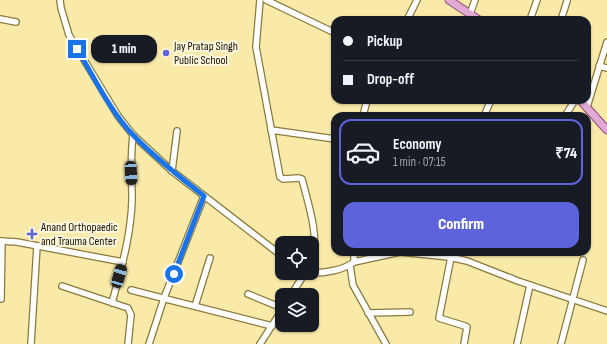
<!DOCTYPE html>
<html lang="en">
<head>
<meta charset="utf-8">
<style>
	:root { --surface:#171b24; --page:#20242c; --text:#f1f3f6; --muted:#9ea1a6; --line:#363941; --accent:#5c63db }
	body { margin:0; font-family:"Sofia Sans Condensed",sans-serif; background:var(--page); color:var(--text); height:100vh; display:flex; flex-direction:column; font-size:15px; white-space:nowrap }
	* { box-sizing:border-box; margin:0 }
	p { font-size:13px; color:var(--muted) }
	.icon { flex:none; width:22px; height:22px; fill:none; stroke:currentColor; stroke-width:2; stroke-linecap:round; stroke-linejoin:round }
	.map { position:relative; flex:1; overflow:hidden }
	.side { position:absolute; left:331px; top:112px; width:260px; height:144px; display:flex; flex-direction:column; background:var(--surface); border-radius:12px; box-shadow:0 1px 3px #0004 }
	.side>* { flex:none }
	.top-card { position:absolute; left:331px; top:16px; width:260px; height:88px; border-radius:12px; box-shadow:0 1px 3px #0004; display:grid; align-content:center; height:88px; padding:0 12px; background:var(--surface) }
	.tools { position:absolute; left:275px; top:236px; display:grid; gap:8px }
	.tools a { display:grid; place-items:center; width:44px; height:44px; border-radius:8px; background:var(--surface); box-shadow:0 1px 3px #0004; font-size:20px }
	.end { position:absolute; width:18px; height:18px; margin:-9px; border:5px solid #1a73e8; background:#fff; box-shadow:0 0 0 2px #fff }
	.from { border-radius:50% }
	.bubble { position:absolute; height:28px; border-radius:12px; background:var(--surface); box-shadow:0 1px 3px #0004; font-size:13px; font-weight:800; line-height:28px; text-align:center }
	.car { position:absolute; width:12px; height:24px; margin:-12px -6px; border-radius:5px; box-shadow:0 0 3px 1px #0007; background:linear-gradient(#222 24%,#8ab4d8 0 40%,#222 0 76%,#8ab4d8 0 86%,#222 0) }
	.top-card b { display:flex; align-items:center; gap:14px; height:38px; font-size:15px }
	.top-card b+b { border-top:1px solid var(--line) }
	.top-card i { width:10px; height:10px; background:var(--text) }
	ul { padding:7px 0 0; list-style:none }
	li { display:flex; align-items:center; gap:12px; height:66px; margin:0 8px 6px; padding:0 4px; border:2px solid transparent; border-radius:12px }
	li div { flex:1 }
	li b { display:block; font-size:15px }
	li em { font-style:normal; font-weight:800 }
	li.selected { border-color:var(--accent) }
	li>.icon { width:36px; height:36px; stroke-width:1.5 }
	.button { display:flex; gap:8px; margin-top:auto; padding:8px 12px }
	.button a { flex:1; height:46px; border-radius:12px; background:var(--accent); color:#fff; font-size:16px; font-weight:800; line-height:46px; text-align:center }
	.map>svg:first-child { display:block }
	.lines { fill:none; stroke-linecap:round; stroke-linejoin:round }
	.minor-casing { stroke:#897a3d; stroke-width:8 }
	.major-casing { stroke:#8d4d78; stroke-width:9 }
	.minor { stroke:#fff; stroke-width:5.5 }
	.major { stroke:#e1a9d4; stroke-width:7 }
	.route { stroke:#1a73e8; stroke-width:5 }
	.poi-dot { fill:#5c63db; stroke:#fdf8de; stroke-width:1.5 }
	.labels { text-anchor:middle; stroke-width:4; stroke-linejoin:round; paint-order:stroke }
	.poi-label { font-size:12px; fill:#150f00; stroke:#fdf8de; text-anchor:start }
</style>
</head>
<body>
<div class="map">
<svg width="607" height="344" viewBox="0 0 607 344">
	<rect width="100%" height="100%" fill="#faeaaa"/>
	<g class="lines">
		<defs>
			<g id="minor">
				<polyline points="60,0 61,8 69,35 118,116 133,135 172,171 282,256"/>
				<path d="M260,0L256,47L280,177L283,179L299,178L302,179C307,200 320,237 312,257"/>
				<polyline points="266,0 335,33"/>
				<polyline points="470,14 475,0"/>
				<polyline points="0,19 16,22"/>
				<polyline points="407,20 417,0"/>
				<polyline points="530,20 537,0"/>
				<polyline points="561,20 567,1"/>
				<polyline points="599,66 607,68"/>
				<polyline points="587,107 607,42"/>
				<polyline points="363,116 367,100"/>
				<polyline points="484,116 491,100"/>
				<polyline points="565,116 575,100"/>
				<polyline points="271,130 335,139"/>
				<polyline points="172,171 177,131"/>
				<polyline points="0,241 17,242 123,262"/>
				<polyline points="452,252 439,318 465,326 467,327 464,344"/>
				<polyline points="354,262 400,252 449,257 467,261 518,281 607,311"/>
				<polyline points="350,265 353,285 386,344"/>
				<path d="M312,273C325,273 344,270 354,262V252"/>
				<polyline points="62,286 128,308 131,315 128,344"/>
				<polyline points="131,290 272,326"/>
				<polyline points="248,294 282,308"/>
				<polyline points="291,295 305,273"/>
				<polyline points="1,299 2,241"/>
				<path d="M112,303C121,269 131,236 132,200C132,177 130,159 133,135"/>
				<polyline points="195,306 210,258"/>
				<polyline points="368,313 410,312"/>
				<polyline points="31,344 37,246"/>
				<polyline points="149,344 164,298 204,196"/>
				<polyline points="260,344 282,310"/>
				<polyline points="517,344 530,285"/>
				<polyline points="561,344 583,260"/>
			</g>
			<g id="major">
				<polyline points="449,0 479,20"/>
				<polyline points="580,100 607,130"/>
			</g>
		</defs>
		<use href="#minor" class="minor-casing"/>
		<use href="#major" class="major-casing"/>
		<use href="#minor" class="minor"/>
		<use href="#major" class="major"/>
	</g>
	<g class="lines">
		<path class="route" d="M77,49C94,77 111,113 134,136C155,158 180,177 204,196L174,274"/>
	</g>
	<g class="poi-dot">
		<circle cx="166" cy="53" r="4"/>
		<path d="M30 228h4v4h4v4h-4v4h-4v-4h-4v-4h4z"/>
	</g>
	<g class="labels">
		<g class="poi-label">
			<text x="174" y="50">Jay Pratap Singh<tspan x="174" dy="14">Public School</tspan></text>
			<text x="41" y="231">Anand Orthopaedic<tspan x="41" dy="14">and Trauma Center</tspan></text>
		</g>
	</g>
</svg>
<div class="tools">
<a><svg class="icon" aria-label="locate" viewBox="0 0 24 24"><circle cx="12" cy="12" r="6"/><path d="M12 2v4M12 18v4M2 12h4M18 12h4"/></svg></a>
<a><svg class="icon" aria-label="layers" viewBox="0 0 24 24"><path d="M12 4l9 5-9 5-9-5zM3 14l9 5 9-5"/></svg></a>
</div>
<i class="end from" style="left:174px;top:274px"></i>
<i class="end" style="left:77px;top:49px"></i>
<div class="bubble" style="left:91px;top:35px;width:66px">1 min</div>
<i class="car" style="left:131px;top:173px;rotate:177deg"></i>
<i class="car" style="left:119px;top:276px;rotate:16deg"></i>
<div class="top-card">
<b><i class="from"></i>Pickup</b>
<b><i></i>Drop-off</b>
</div>
<section class="side">
<ul>
<li class="selected"><svg class="icon" aria-label="car" viewBox="0 0 24 24"><path d="M5 17H2v-5l4-1 3-4h7l3 4 3 1v5h-3M9 17h6M6 11h13"/><circle cx="7" cy="17" r="2"/><circle cx="17" cy="17" r="2"/></svg><div><b>Economy</b><p>1 min · 07:15</p></div><em>₹74</em></li>
</ul>
<div class="button"><a>Confirm</a></div>
</section>
</div>
</body>
</html>
